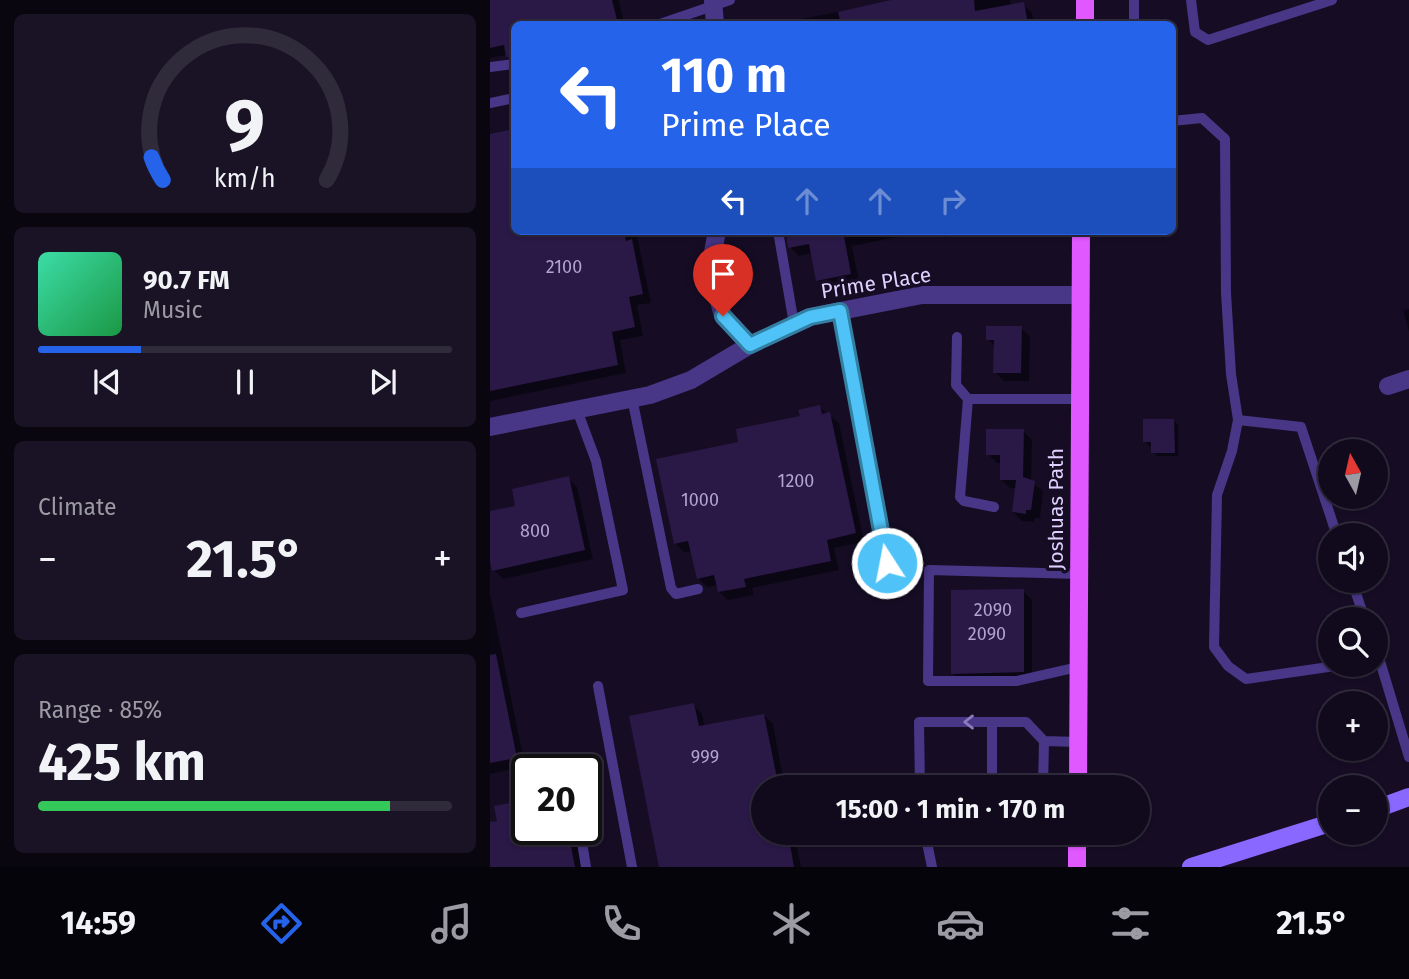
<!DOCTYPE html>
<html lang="en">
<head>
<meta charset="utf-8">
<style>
  body { margin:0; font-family:"Fira Sans",sans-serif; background:#191325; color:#f1f3f6; height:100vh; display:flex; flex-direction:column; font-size:26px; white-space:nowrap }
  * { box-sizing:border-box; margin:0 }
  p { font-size:23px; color:#9c9aa3 }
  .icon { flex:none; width:38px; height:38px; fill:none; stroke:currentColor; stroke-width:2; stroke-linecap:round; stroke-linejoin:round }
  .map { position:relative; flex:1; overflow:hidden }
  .side { display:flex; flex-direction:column; gap:14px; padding:14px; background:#09060f; width:490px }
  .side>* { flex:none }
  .banner { position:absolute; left:21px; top:21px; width:665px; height:214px; border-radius:10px; box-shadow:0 2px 5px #0004,0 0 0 2px #302b3b; background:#2563eb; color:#fff; overflow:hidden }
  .needle { width:46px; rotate:352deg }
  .fabs { position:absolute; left:828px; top:439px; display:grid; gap:14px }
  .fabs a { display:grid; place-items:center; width:70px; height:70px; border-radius:50%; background:#100a1c; box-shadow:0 2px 5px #0004,0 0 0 2px #302b3b; font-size:35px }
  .speed { position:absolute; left:21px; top:754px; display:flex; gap:14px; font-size:35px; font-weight:700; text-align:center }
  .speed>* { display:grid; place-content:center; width:91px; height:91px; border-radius:50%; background:#100a1c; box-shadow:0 2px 5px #0004,0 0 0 2px #302b3b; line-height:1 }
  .speed .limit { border:4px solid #111; border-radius:10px; background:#fff; color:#111 }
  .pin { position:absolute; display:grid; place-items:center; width:60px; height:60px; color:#fff; margin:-72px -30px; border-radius:50% 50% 50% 0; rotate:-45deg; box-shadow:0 0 7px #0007 }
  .pin .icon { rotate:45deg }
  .me { position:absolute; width:77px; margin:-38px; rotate:349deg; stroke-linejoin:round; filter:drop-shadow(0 0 5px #0008) }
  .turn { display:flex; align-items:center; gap:24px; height:147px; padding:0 35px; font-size:32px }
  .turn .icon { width:91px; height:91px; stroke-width:2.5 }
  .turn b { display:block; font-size:49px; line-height:60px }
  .lanes { display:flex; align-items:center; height:66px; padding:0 35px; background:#0003; justify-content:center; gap:35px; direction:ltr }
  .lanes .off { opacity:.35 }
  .big { font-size:52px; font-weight:700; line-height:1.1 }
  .side .widget { flex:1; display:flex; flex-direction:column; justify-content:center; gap:10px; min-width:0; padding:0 24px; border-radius:10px; background:#191325 }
  .side .dial { align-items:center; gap:0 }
  .dial svg { height:182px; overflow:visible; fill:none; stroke:#302b3b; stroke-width:7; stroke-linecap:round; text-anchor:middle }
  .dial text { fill:#f1f3f6; stroke:none }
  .song { display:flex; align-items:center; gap:21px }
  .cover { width:84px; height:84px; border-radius:10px; background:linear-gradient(135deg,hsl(160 70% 55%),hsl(140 70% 35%)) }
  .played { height:7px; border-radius:4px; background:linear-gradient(90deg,#2563eb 25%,#302b3b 25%) }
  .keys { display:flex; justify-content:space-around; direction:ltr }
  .heat { display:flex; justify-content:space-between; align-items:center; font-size:38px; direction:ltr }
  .charge { height:10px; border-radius:5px; background:linear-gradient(90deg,#34c759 85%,#302b3b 0) }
  .trip { position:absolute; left:261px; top:775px; width:399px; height:70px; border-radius:35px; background:#100a1c; box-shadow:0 2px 5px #0004,0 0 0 2px #302b3b; font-weight:700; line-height:70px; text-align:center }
  .dock { display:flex; height:112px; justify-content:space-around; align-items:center; background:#06040b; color:#9c9aa3 }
  .dock .icon { width:49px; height:49px }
  .dock .selected { color:#2563eb }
  .dock b { font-size:32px; color:#f1f3f6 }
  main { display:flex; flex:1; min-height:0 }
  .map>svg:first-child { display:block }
</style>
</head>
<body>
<main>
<section class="side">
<div class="widget dial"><svg viewBox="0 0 100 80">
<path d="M14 69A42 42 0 1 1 86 69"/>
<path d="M14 69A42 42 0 0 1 9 59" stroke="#2563eb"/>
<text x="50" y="56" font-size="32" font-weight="700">9</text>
<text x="50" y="72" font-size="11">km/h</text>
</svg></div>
<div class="widget">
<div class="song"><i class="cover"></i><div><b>90.7 FM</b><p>Music</p></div></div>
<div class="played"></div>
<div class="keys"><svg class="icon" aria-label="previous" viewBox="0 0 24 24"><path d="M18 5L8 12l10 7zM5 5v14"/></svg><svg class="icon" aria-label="pause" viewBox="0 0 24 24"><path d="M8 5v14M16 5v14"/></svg><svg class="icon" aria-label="next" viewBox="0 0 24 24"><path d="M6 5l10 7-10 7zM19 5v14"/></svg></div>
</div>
<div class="widget"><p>Climate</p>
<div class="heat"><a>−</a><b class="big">21.5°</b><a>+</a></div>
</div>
<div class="widget"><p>Range · 85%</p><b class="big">425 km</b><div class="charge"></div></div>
</section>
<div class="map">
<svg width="919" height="867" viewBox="0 0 919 867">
  <rect width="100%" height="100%" fill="#160d25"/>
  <g fill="#0007">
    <path d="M0 0H129L134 24H24V62L17 55 0 58Z"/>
    <path d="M409 0H520L521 6 533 4 542 13 544 24H285Z"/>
    <path d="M24 130V231H146L161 303 147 305 153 336 130 340 136 373 0 401V135Z"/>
    <path d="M297 231H440L362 246 369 282 336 289 327 280 322 253 309 256 300 247Z"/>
    <path d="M447 231H492L454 238Z"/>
    <path d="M919 309V332L913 310Z"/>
    <path d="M531 328 540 337 539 381H514L505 372V347L498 339Z"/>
    <path d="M329 407 349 423 374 542 344 548 349 570 262 588 264 595 238 600 229 592 228 585 217 587 208 578 202 551 194 552 185 543 250 443 312 417Z"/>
    <path d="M684 421 688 425V456H667L663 452V446H659L655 442Z"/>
    <path d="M533 431 542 440 541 482 553 491 550 518H545L544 522 532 521 523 512 526 488H520L511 479V463H507L498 454Z"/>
    <path d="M78 478 87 487 103 559 13 579 4 570 0 553V513L28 507Z"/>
    <path d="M533 591 542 600V680L471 682 463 673Z"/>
    <path d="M0 594 35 766 0 774Z"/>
    <path d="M204 705 212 714 215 727 274 715 283 724 295 788H273V833H304L311 867H171Z"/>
    <path d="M0 824 37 830H85L91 867H0Z"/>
  </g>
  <g fill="#2a1847">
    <path d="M0 0H122L128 24H24V57H16L14 45 0 48Z"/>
    <path d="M401 0H484L485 11 534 2 538 24H367V21L351 24 348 12Z"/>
    <path d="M24 129V231H134L136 241 142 239 153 294 139 297 145 327 122 332 128 365 0 391V134Z"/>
    <path d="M296 231H353L361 274 326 281 319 244 298 248Z"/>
    <path d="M496 326H532L531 373H503L504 340H496Z"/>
    <path d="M330 405 332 414 340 412 366 533 337 540 341 561 254 579 256 587 228 592 224 575 207 579 198 541 184 544 166 459 248 442 246 429 310 416 308 410Z"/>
    <path d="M653 419H684L685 453H661V442H653Z"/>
    <path d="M496 429H534L533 477 545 481 541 510H536V514L522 512 526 480H510V455H496Z"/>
    <path d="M79 476 95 550 2 571 0 561V511L25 506 22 489Z"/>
    <path d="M534 589V672L461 674V590Z"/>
    <path d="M6 654 27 758 0 763V655Z"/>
    <path d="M204 703 209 726 274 714 289 788H273V833H298L304 867H169L139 716Z"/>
    <path d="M37 800V830H78L85 867H0V822L7 821 4 806Z"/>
  </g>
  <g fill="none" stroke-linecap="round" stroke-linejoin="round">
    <g stroke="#483687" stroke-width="10">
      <path d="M701 0 705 32 718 40 842 0"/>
      <path d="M170 24 240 0"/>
      <path d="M644 24V0"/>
      <path d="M0 67 24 64"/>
      <path d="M0 103 24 98"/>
      <path d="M682 121 712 118 735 139 736 293 741 374 748 420 742 451 727 495 724 647 738 666 756 679 852 665"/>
      <path d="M288 231 304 324"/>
      <path d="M350 311 402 589"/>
      <path d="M467 337 466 385 478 399H589"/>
      <path d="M142 398 181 588 186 594 208 589"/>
      <path d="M478 399 470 497 474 501 504 507"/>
      <path d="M748 420 811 427 847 536"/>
      <path d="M862 581 875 620"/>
      <path d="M31 613 133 590 106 461 87 410"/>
      <path d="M886 648 919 757"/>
      <path d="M588 667 527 681H438L439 570 589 574"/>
      <path d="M108 686 142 867"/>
      <path d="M430 788 429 722H536L554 741 588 742"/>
      <path d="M502 788V722"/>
      <path d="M553 788 554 741"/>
      <path d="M90 830 96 867"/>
      <path d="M435 833 442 867"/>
      <path d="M436 835 455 833"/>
    </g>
    <g stroke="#483687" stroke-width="18">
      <path d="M223 0 225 24"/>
      <path d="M227 231 220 268 233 316 260 345"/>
      <path d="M898 386 919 379"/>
      <path d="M0 427 160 395 201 380 260 345 320 317 432 295H590"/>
    </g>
    <g stroke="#8868ff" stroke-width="18">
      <path d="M886 809 919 797"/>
      <path d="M701 867 840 823"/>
    </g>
    <g stroke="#e058ff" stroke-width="18">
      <path d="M595 24V0"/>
      <path d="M588 788 591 231"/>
      <path d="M587 867V833"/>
    </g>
  </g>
  <defs><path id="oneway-chevron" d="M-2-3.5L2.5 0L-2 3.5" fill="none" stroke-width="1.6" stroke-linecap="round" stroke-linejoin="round" transform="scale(1.75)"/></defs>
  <use stroke="#8c7cbd" href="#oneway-chevron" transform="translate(479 722) rotate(180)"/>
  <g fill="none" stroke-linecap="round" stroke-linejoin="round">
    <g stroke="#337fa1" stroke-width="18">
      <path id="route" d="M233 316 260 345 320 317 350 311 397 563"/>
    </g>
    <use href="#route" stroke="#4fc3f7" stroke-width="12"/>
  </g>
  <g text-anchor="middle" stroke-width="7" stroke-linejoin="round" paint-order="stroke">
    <g font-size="18" fill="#b2a3d1">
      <text x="74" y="273">2100</text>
      <text x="306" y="487">1200</text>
      <text x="210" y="506">1000</text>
      <text x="45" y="537">800</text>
      <text x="503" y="616">2090</text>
      <text x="497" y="640">2090</text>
      <text x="215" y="763">999</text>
    </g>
    <g font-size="21" fill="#dfd1ff" stroke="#160d25">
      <text transform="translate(386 283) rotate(-9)" y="7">Prime Place</text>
      <text transform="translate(566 509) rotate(-90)" y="7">Joshuas Path</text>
    </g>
  </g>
</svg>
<div class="fabs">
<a><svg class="needle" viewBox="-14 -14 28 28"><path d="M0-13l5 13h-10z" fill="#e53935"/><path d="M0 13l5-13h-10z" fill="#9c9aa3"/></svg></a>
<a><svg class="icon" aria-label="sound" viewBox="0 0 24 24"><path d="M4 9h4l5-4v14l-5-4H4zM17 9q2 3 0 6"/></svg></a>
<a><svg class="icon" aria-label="search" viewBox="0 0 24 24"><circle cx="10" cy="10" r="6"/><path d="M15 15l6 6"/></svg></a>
<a>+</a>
<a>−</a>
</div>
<div class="speed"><div class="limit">20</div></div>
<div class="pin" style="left:233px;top:316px;background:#d93025"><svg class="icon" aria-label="arrive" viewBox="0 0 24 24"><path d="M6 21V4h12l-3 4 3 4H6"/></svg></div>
<svg class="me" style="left:397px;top:563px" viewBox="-20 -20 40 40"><circle r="17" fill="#4fc3f7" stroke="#fff" stroke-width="3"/><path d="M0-11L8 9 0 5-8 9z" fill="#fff"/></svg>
<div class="trip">15:00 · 1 min · 170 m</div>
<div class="banner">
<div class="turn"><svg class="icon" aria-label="left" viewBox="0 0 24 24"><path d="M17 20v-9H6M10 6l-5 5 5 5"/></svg><div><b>110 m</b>Prime Place</div></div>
<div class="lanes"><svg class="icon" aria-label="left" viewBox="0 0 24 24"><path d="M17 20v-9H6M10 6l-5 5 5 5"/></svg><svg class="icon off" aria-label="ahead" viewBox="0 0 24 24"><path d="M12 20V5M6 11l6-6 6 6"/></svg><svg class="icon off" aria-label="ahead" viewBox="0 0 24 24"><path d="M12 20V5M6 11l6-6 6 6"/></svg><svg class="icon off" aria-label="right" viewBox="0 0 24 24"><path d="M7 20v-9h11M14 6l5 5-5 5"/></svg></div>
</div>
</div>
</main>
<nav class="dock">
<b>14:59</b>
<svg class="icon selected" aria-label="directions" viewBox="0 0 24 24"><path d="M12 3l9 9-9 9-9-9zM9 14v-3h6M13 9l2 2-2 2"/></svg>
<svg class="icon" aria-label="music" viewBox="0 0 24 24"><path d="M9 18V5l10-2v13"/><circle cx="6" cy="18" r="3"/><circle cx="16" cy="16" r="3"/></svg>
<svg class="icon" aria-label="phone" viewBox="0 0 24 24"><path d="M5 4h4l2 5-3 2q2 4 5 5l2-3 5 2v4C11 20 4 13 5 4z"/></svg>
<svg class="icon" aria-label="climate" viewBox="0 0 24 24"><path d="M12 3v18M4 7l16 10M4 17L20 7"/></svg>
<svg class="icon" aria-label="car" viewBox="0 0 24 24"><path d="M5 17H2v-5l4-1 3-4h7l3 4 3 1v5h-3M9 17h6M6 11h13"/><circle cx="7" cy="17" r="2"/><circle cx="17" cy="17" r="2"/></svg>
<svg class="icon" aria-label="filters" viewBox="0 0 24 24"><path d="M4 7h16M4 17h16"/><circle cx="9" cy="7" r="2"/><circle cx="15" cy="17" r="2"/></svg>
<b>21.5°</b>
</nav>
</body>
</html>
